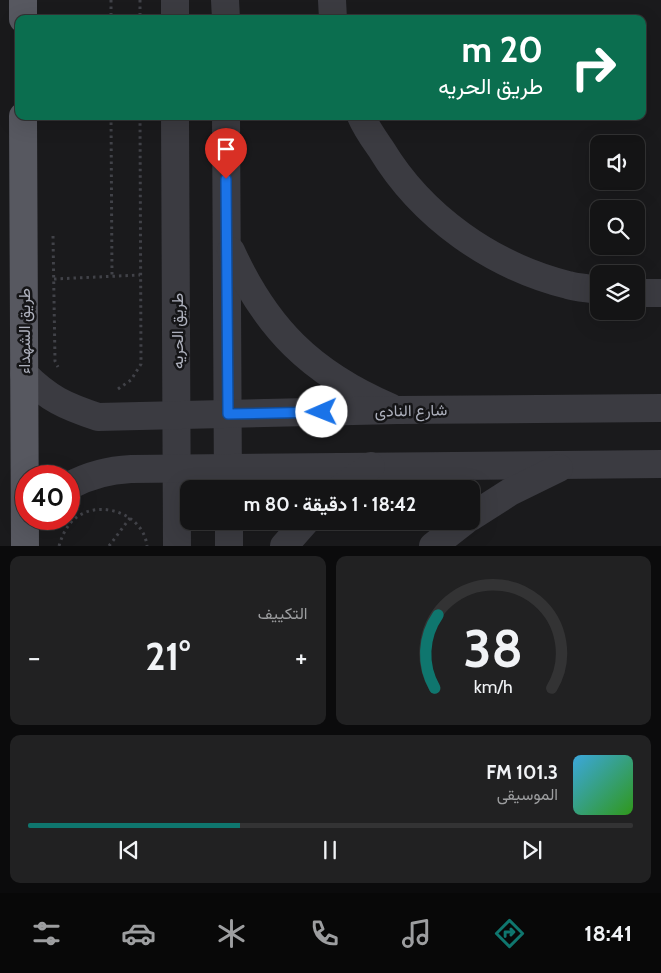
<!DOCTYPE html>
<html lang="ar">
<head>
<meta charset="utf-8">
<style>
  body { margin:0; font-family:Cabin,Vazirmatn,sans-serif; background:#212122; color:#f1f3f6; direction:rtl; height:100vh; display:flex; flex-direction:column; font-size:19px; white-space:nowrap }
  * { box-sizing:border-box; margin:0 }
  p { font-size:16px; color:#9d9ea0 }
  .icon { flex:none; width:28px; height:28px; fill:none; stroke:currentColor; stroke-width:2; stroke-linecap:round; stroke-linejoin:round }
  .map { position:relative; height:546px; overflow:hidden; direction:ltr }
  .sheet { display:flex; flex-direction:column; gap:10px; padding:10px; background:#0b0b0c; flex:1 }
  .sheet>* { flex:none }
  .guide { position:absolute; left:15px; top:15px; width:631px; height:105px; border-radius:10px; box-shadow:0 5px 20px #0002,0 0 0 1px #333334; direction:rtl; background:#0b6e4f; color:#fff; overflow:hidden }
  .fabs { position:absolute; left:590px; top:135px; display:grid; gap:10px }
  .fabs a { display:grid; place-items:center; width:55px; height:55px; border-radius:10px; background:#141415; box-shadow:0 5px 20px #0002,0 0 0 1px #333334; font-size:25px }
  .speed { position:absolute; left:15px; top:465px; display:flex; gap:10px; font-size:25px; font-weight:700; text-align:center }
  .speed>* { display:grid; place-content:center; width:65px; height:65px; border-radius:50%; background:#141415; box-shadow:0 5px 20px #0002,0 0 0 1px #333334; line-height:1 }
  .speed .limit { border:8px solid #d22; background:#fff; color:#111 }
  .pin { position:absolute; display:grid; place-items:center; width:42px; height:42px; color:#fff; margin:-51px -21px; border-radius:50% 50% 50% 0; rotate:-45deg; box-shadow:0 0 5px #0007 }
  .pin .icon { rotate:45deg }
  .me { position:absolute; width:55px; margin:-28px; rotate:269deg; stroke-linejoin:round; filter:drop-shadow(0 0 4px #0008) }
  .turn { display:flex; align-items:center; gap:18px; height:105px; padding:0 20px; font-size:22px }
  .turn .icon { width:65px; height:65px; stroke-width:2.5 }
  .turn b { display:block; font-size:35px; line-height:42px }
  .big { font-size:38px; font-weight:700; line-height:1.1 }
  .sheet .widget { flex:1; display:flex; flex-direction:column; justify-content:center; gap:8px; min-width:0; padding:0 18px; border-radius:10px; background:#212122 }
  .sheet .dial { align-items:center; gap:0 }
  .dial svg { height:130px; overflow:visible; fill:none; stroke:#333334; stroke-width:7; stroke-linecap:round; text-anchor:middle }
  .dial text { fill:#f1f3f6; stroke:none }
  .song { display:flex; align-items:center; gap:15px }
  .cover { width:60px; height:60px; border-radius:8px; background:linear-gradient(135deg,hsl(200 70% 55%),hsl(110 70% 35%)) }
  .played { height:5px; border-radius:2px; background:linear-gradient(90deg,#0f766e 35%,#333334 35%) }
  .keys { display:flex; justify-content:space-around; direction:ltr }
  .heat { display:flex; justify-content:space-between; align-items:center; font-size:28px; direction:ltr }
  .sheet .tiles { flex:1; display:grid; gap:10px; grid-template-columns:1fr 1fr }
  .widget:last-child { grid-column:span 2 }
  .trip { position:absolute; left:180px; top:480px; width:300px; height:50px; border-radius:10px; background:#141415; box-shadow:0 5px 20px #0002,0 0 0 1px #333334; font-weight:700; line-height:50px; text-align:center; direction:rtl }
  .dock { display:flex; height:80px; justify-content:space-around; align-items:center; background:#080808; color:#9d9ea0 }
  .dock .icon { width:35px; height:35px }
  .dock .active { color:#0f766e }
  .dock b { font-size:22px; color:#f1f3f6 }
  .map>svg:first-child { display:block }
</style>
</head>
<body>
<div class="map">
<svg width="661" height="546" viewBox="0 0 661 546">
  <rect width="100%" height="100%" fill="#1a1a1c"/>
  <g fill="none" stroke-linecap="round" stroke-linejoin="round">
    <g stroke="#414248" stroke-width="3" stroke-dasharray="2.5 4" stroke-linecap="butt">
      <path d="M111 0V19"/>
      <path d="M140 0V19"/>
      <path d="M111 116 112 276"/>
      <path d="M128 116 140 117"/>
      <path d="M53 236 55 361 58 367"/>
      <path d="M54 279 140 275"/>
      <path d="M118 389 131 380 141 364 140 116"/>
      <path d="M59 546C63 532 70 519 84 513 108 502 144 517 147 546"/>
      <path d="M109 546 130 518"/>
    </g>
    <g stroke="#3b3b41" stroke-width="28">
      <path d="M175 0V19"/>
      <path d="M225 0 226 19"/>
      <path d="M332 0 333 19"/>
      <path d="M175 116 177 546"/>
      <path d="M226 116 228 489"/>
      <path d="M361 116C366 128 374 139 381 149 422 217 492 266 568 285 578 288 589 288 599 290"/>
      <path d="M231 251C266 328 311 373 390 407"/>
      <path d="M636 293H661"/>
      <path d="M24 374C49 399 65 406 98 417L398 410 661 408"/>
      <path d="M69 486C89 475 108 470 131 469L661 464"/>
      <path d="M340 489 371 466"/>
      <path d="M471 517 510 492 559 468"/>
      <path d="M229 521V546"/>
      <path d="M284 546 306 521"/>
      <path d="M433 546 465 521"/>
    </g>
    <g stroke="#575860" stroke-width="28">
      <path d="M23 0V19"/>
      <path d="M23 116 25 546"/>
    </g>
  </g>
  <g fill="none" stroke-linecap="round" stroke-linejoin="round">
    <g stroke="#114b97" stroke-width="12">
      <path id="route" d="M226 179 228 414 322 412"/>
    </g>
    <use href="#route" stroke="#1a73e8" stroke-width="9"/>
  </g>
  <g text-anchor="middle" stroke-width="5" stroke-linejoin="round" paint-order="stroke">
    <g font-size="16" fill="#adb0bc" stroke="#151517">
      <text transform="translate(24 331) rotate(-90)" y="6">طريق الشهداء</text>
      <text transform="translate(177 331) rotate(-90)" y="6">طريق الحريه</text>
      <text transform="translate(411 410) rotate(-1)" y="6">شارع النادى</text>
    </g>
  </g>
</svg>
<div class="fabs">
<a><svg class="icon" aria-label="sound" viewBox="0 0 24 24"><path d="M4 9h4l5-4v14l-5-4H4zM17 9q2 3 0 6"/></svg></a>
<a><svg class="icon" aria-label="search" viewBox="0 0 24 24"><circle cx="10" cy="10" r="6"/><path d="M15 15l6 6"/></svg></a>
<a><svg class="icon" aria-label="layers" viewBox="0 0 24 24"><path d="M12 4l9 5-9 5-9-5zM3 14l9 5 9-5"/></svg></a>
</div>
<div class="speed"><div class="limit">40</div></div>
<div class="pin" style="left:226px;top:179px;background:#d93025"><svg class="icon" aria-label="arrive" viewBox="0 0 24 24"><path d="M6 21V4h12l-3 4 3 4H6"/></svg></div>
<svg class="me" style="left:322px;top:412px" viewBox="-20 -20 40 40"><circle r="19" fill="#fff"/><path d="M0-13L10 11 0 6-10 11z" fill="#1a73e8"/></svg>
<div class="trip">18:42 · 1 دقيقة · 80 m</div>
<div class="guide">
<div class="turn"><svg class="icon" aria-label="right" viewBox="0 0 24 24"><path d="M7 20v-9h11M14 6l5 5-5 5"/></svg><div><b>20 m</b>طريق الحريه</div></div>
</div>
</div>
<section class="sheet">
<div class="tiles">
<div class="widget dial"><svg viewBox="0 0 100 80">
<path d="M14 69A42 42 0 1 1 86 69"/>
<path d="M14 69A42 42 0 0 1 16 24" stroke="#0f766e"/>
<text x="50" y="56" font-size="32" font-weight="700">38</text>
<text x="50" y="72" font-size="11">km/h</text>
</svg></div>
<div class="widget"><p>التكييف</p>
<div class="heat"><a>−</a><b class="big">21°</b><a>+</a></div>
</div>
<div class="widget">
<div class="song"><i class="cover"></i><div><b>101.3 FM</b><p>الموسيقى</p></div></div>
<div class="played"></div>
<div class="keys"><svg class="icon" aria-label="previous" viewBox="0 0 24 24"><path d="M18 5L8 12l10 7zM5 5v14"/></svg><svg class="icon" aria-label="pause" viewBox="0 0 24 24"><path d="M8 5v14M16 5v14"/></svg><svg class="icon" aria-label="next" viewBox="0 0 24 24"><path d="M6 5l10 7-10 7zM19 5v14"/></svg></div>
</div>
</div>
</section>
<nav class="dock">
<b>18:41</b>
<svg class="icon active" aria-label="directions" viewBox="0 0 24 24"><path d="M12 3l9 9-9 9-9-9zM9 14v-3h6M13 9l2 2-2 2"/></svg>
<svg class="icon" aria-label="music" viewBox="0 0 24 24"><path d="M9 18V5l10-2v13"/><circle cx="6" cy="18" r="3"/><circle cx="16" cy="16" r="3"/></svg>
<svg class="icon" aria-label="phone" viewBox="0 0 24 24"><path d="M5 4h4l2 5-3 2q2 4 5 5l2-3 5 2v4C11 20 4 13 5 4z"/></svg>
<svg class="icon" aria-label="climate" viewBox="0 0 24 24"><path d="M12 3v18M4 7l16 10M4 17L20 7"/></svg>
<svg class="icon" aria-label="car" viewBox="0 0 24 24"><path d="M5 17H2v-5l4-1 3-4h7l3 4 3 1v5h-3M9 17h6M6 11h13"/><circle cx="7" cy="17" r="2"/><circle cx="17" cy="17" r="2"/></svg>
<svg class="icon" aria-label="filters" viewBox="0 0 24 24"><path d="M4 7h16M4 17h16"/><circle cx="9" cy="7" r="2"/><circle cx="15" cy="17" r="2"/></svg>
</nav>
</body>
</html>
